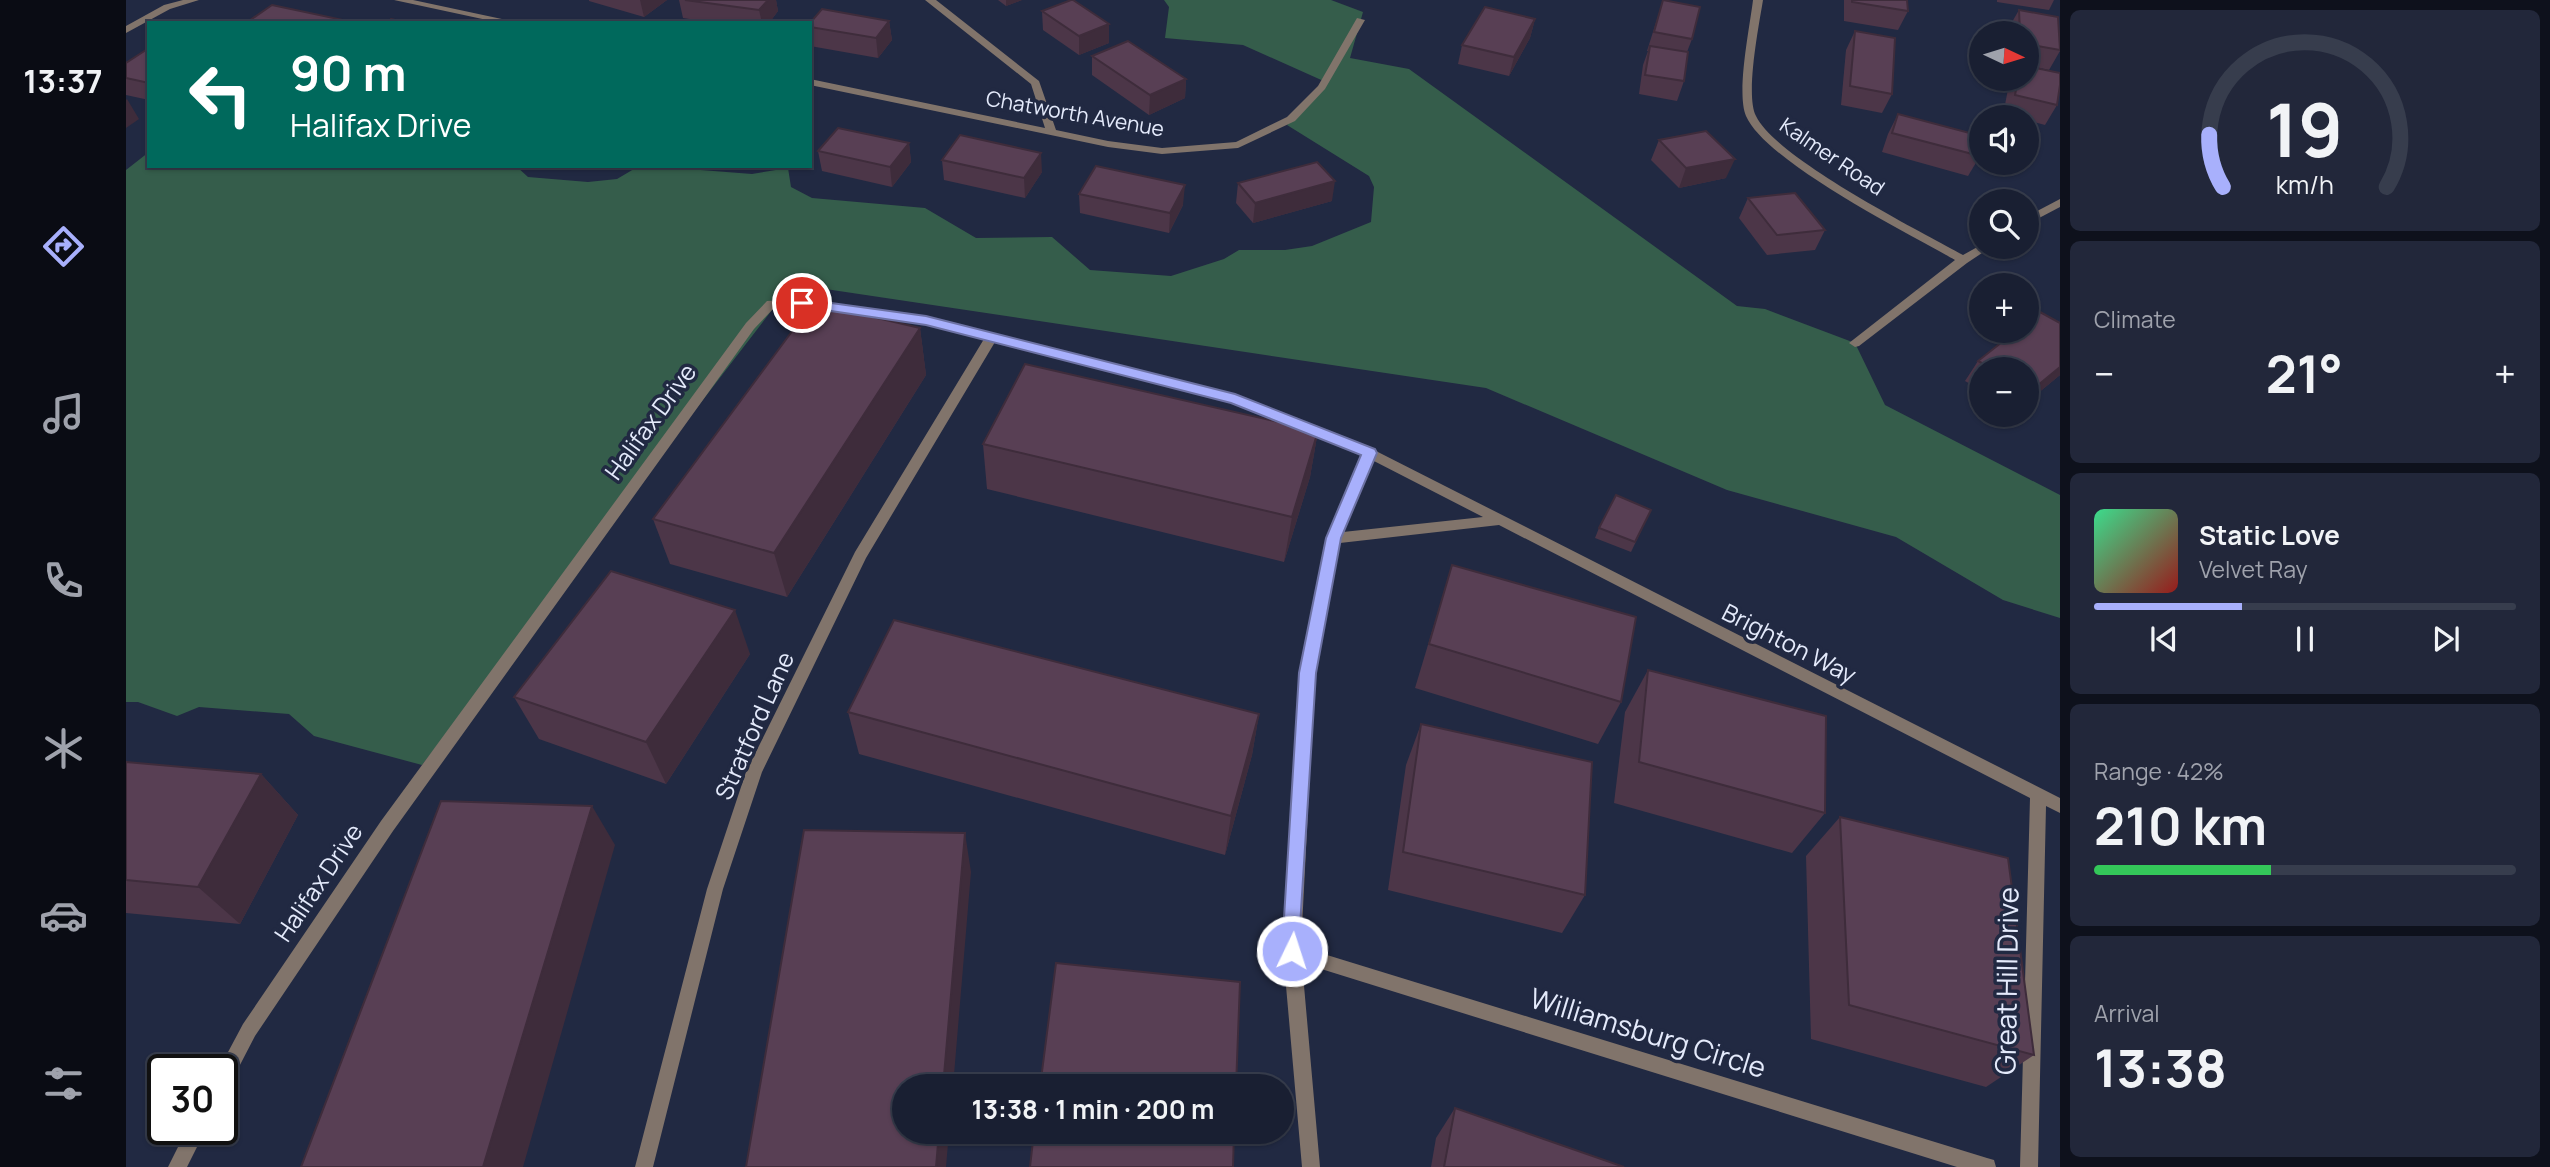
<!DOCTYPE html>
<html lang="en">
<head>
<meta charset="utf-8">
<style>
  body { margin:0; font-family:Manrope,sans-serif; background:#22273a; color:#f1f3f6; height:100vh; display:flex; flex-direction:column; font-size:26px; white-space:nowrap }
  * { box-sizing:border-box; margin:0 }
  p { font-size:23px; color:#9fa2ac }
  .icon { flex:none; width:38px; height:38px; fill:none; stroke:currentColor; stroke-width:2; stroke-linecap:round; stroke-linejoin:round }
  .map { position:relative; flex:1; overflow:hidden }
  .drawer { display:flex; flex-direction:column; gap:10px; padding:10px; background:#0e111c; width:490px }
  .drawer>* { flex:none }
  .hud { position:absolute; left:21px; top:21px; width:665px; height:147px; border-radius:0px; box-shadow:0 2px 5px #0004,0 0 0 2px #373d4d; background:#00695c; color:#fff; overflow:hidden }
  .needle { width:46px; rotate:94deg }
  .fabs { position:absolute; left:1843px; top:21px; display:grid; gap:14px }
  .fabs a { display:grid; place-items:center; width:70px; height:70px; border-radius:50%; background:#191f32; box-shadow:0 2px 5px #0004,0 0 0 2px #373d4d; font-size:35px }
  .speed { position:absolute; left:21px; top:1054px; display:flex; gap:14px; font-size:35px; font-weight:700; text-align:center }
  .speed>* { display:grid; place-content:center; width:91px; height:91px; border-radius:50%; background:#191f32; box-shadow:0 2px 5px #0004,0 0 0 2px #373d4d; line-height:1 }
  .speed .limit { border:4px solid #111; border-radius:10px; background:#fff; color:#111 }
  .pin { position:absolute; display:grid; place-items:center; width:60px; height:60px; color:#fff; margin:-30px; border:4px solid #fff; border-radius:50%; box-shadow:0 2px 7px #0007 }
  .me { position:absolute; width:77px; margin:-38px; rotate:4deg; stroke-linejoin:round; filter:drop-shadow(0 0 5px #0008) }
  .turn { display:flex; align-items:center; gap:24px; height:147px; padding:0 28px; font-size:32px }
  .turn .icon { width:91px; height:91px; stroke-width:2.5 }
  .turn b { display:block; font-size:49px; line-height:60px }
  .big { font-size:52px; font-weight:700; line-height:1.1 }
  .drawer .card { flex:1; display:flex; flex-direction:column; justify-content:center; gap:10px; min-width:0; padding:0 24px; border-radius:10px; background:#22273a }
  .drawer .dial { align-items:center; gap:0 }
  .dial svg { height:182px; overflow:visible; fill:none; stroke:#373d4d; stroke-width:7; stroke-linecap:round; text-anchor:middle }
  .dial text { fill:#f1f3f6; stroke:none }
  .song { display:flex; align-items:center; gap:21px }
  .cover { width:84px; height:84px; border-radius:10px; background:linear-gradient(135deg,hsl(150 70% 55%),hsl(0 70% 35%)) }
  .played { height:7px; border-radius:4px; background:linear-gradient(90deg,#a8b0fc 35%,#373d4d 35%) }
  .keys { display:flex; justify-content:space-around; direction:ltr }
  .heat { display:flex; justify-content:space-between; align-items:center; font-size:38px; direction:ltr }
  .charge { height:10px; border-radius:5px; background:linear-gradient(90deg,#34c759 42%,#373d4d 0) }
  .trip { position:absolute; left:766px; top:1074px; width:402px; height:70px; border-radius:35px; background:#191f32; box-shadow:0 2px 5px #0004,0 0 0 2px #373d4d; font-weight:700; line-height:70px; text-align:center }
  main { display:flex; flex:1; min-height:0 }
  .menu { display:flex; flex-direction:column; width:126px; justify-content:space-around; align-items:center; background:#0a0c14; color:#9fa2ac }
  .menu .icon { width:49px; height:49px }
  .menu .current { color:#a8b0fc }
  .menu b { font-size:32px; color:#f1f3f6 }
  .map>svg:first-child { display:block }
</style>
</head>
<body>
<main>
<nav class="menu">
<b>13:37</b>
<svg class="icon current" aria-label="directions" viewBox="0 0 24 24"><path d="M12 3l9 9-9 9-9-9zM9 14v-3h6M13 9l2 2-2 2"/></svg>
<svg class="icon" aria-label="music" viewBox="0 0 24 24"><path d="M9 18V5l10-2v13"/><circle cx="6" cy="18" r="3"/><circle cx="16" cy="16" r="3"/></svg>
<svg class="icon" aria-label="phone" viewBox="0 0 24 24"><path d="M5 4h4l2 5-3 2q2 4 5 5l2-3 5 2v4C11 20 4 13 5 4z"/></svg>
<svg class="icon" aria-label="climate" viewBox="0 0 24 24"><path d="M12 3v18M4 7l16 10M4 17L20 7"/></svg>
<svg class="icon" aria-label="car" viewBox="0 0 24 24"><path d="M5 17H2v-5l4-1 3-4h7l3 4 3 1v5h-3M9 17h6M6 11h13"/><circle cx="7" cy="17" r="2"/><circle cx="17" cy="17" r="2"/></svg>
<svg class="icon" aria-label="filters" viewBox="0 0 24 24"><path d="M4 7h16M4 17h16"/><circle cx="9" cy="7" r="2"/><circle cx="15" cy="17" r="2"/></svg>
</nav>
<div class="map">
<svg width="1934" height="1167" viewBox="0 0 1934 1167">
  <rect width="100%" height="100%" fill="#212942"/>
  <path fill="#355d4b" d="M1038 0H1205L1237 12 1224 58 1283 69 1611 306 1639 309 1729 343 1759 405 1934 495V618L1877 600 1770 537 1601 490 1360 388 666 284 296 765 188 736 163 714 73 707 51 716 12 702H0V170L23 152V166H390L402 177 462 182 491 179 513 166H558L562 169 626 174 662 168 665 187 686 198 799 208 850 238 926 237 964 270 1045 276 1098 259 1113 250H1159L1186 246 1245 222 1248 187 1243 176 1161 125 1202 83 1117 45 1039 38 1043 7Z"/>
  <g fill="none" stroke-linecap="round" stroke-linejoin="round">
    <g fill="#81746b" fill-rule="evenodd">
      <path d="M57 0H73L44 9 0 33V26L38 5Z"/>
      <path d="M268 0H287L394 23H375Z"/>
      <path d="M799 0H810L913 81 930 130 982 141 1036 148 1110 142 1161 117 1192 86 1231 18 1239 20 1199 89 1169 121 1112 148 1036 154 982 147 684 85V79L919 128 905 84Z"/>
      <path d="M1627 0H1637C1633 25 1619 95 1630 116 1651 159 1792 230 1837 255L1855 245V247H1865L1841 263 1733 346 1729 347 1723 343 1829 260C1783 234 1640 162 1620 116 1610 93 1624 26 1627 0Z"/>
      <path d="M1934 199V207L1900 225V217Z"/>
      <path d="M676 299 800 316 1113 396 1248 450 1934 798V813L1920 806 1912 1167H1894L1904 798 1373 525 1214 543 1189 673 1175 947 1861 1158 1868 1160 1870 1167H1831L1176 963 1194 1167H1176L1157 952 1175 673 1201 538 1236 455 1105 402 869 342 740 558 636 772 597 889 527 1167H509L581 889 620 772 729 552 858 339C793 322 716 305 648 308L628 329 267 831 129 1036 102 1088 96 1091V1069H93L117 1024 255 821 620 323 641 301ZM1246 460 1357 517 1217 532Z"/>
      <path d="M61 1129H80L61 1167H42Z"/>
    </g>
  </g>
  <g fill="#4c3648">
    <path d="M463 0H541L518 17 463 1Z"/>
    <path d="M553 0H650L652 11 643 23H589L557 18Z"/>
    <path d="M872 0H896L880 6Z"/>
    <path d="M1537 0 1566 39 1561 52 1558 81 1551 101 1513 94 1517 65 1522 51H1521Z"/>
    <path d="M1718 0H1781L1782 11 1772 30 1718 21Z"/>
    <path d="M1871 0H1928L1923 10 1871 2Z"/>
    <path d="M1893 10 1934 45V51L1923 70 1900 65V33H1882V29Z"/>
    <path d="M916 11 983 43 953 55 917 30Z"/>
    <path d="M1409 19 1404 38 1383 76 1332 64 1336 45Z"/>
    <path d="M763 21 766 40 752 58 684 46V23Z"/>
    <path d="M1729 31 1766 94 1756 113 1715 105 1720 50Z"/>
    <path d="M23 48V100L0 95V63Z"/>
    <path d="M966 56 1060 79 1059 98 1023 115 966 75Z"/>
    <path d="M1886 79H1900L1931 105 1919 125 1900 120V117H1888L1877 115 1883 84Z"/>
    <path d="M1772 114 1854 156 1842 176 1756 152 1762 134Z"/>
    <path d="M1533 140 1600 178 1553 188 1525 160Z"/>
    <path d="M783 143 785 162 766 187 696 171 692 151Z"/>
    <path d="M816 160 916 172 899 198 818 180Z"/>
    <path d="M1112 183 1206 201 1127 223 1110 203Z"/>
    <path d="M953 194 1057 205 1043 233 954 213Z"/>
    <path d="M1622 198 1699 230 1689 250 1641 255 1613 218Z"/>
    <path d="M1934 323V375L1900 403V369H1855V390L1839 381 1852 361Z"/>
    <path d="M794 328 800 375 661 597 544 564 527 519Z"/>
    <path d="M1192 431 1184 477 1158 562 861 489 857 444Z"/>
    <path d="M1525 510 1505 552 1469 538 1473 528Z"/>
    <path d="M1326 565 1495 702 1472 744 1289 688Z"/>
    <path d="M624 654 540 784 413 739 388 697Z"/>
    <path d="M1522 670 1699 813 1666 853 1488 803 1499 712Z"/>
    <path d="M722 712 1133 714 1126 755 1099 855 733 754Z"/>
    <path d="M1295 724 1459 895 1436 933 1262 890 1280 765Z"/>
    <path d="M0 762 135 774 172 815 114 924 0 913Z"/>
    <path d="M1714 817 1908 1055 1860 1087 1685 1039 1680 856Z"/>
    <path d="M1329 1108 1498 1167H1305L1310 1138Z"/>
  </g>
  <g fill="#3e2c3b">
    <path d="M514 0H541L518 17Z"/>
    <path d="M642 0H650L652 11 643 23H636L633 10Z"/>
    <path d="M880 0H896L880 6Z"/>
    <path d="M1409 19 1404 38 1383 76 1388 57Z"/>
    <path d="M763 21 766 40 752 58 750 38Z"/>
    <path d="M983 24V43L953 55V36Z"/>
    <path d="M1060 79 1059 98 1023 115 1024 95Z"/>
    <path d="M1 99 13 119 0 128V100Z"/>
    <path d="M783 143 785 162 766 187 764 167Z"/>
    <path d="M915 153 916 172 899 198 898 178Z"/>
    <path d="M1609 159 1600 178 1553 188 1560 168Z"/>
    <path d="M1209 181 1206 201 1127 223 1129 203Z"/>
    <path d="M1059 185 1057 205 1043 233 1044 213Z"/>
    <path d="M794 328 800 375 661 597 648 553Z"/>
    <path d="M1934 367V375L1900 403V397L1905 391Z"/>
    <path d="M1192 431 1184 477 1158 562 1166 517Z"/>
    <path d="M609 610 624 654 540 784 520 742Z"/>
    <path d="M1133 714 1126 755 1099 855 1105 816Z"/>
    <path d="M135 774 172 815 114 924 72 887Z"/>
    <path d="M466 806 489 845 397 1167H357Z"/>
    <path d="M839 833 845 872 827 1087H817Z"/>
    <path d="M813 1132H823L820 1167H810Z"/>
  </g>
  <g fill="#583f54" stroke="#3e2c3b" stroke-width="2">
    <path d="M559 0H642L633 10Z"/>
    <path d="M945 0H947L983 24 953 36 916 11Z"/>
    <path d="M1537 0 1574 7 1566 39 1528 32Z"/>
    <path d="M1726 0H1781L1782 11 1726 2Z"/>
    <path d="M146 5 217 20 214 23H120Z"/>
    <path d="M1359 7 1409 19 1388 57 1336 45Z"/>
    <path d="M696 9 763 21 750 38 684 27V23Z"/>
    <path d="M1893 10 1932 17 1934 50 1900 44V33H1894Z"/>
    <path d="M265 19 281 23H260Z"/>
    <path d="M1729 31 1769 38 1766 94 1724 86Z"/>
    <path d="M1002 41 1060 79 1024 95 966 56Z"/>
    <path d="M1524 46 1562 52 1558 81 1519 75Z"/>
    <path d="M23 48V83L0 78V63Z"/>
    <path d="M1900 66 1934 73V85L1931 105 1889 95 1892 79H1900Z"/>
    <path d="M1772 114 1855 136V152L1854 156 1766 133Z"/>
    <path d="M712 128 783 143 764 167 692 151Z"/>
    <path d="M1580 131 1609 159 1560 168 1533 140Z"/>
    <path d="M834 135 915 153 898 178 816 160Z"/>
    <path d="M1191 162 1209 181 1129 203 1112 183Z"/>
    <path d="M970 166 1059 185 1044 213 953 194Z"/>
    <path d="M1669 193 1699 230 1651 235 1622 198Z"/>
    <path d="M687 303 794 328 648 553 527 519Z"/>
    <path d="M1914 312 1934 323V367L1905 391 1900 388V369H1867L1852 361 1890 331H1900V323Z"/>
    <path d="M899 364 1192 431 1166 517 857 444Z"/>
    <path d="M1490 495 1525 510 1509 542 1473 528Z"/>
    <path d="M1326 565 1510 617 1495 702 1303 644Z"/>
    <path d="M485 571 609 610 520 742 388 697Z"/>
    <path d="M768 620 1133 714 1105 816 722 712Z"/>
    <path d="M1522 670 1700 716 1699 813 1513 762Z"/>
    <path d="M1295 724 1466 762 1459 895 1277 852Z"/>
    <path d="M0 762 135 774 72 887 0 880Z"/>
    <path d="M315 801 466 806 357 1167H175Z"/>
    <path d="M1714 817 1882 858 1908 1055 1723 1005Z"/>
    <path d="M678 830 839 833 817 1087H779V1132H813L810 1167H620Z"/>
    <path d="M930 963 1114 982 1110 1087H914Z"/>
    <path d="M1329 1108 1498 1167H1318Z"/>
    <path d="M908 1132H1108L1107 1167H904Z"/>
  </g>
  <path fill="#a8b0fc" stroke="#6d72a4" stroke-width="2" d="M676 299 800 316 1109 394 1249 449 1251 453 1215 538 1190 673 1172 958 1166 961 1159 958 1156 951 1173 673 1200 538 1235 455 1105 403 800 325 671 306 669 303Z"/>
  <g text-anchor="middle" stroke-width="7" stroke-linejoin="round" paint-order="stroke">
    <g font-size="21" fill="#e4eafb" stroke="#212942">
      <text transform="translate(949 114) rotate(10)" y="7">Chatworth Avenue</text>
      <text transform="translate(1706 157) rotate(34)" y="7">Kalmer Road</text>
    </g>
    <g font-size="24" fill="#e4eafb" stroke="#212942">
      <text transform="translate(525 422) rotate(-54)" y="8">Halifax Drive</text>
      <text transform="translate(1663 644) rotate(27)" y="8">Brighton Way</text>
      <text transform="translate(629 726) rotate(-66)" y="8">Stratford Lane</text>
      <text transform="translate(193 883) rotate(-56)" y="8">Halifax Drive</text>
    </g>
    <g font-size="28" fill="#e4eafb" stroke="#212942">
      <text transform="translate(1881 981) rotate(-89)" y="10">Great Hill Drive</text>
      <text transform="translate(1522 1033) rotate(17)" y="10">Williamsburg Circle</text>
    </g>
  </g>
</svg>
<div class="fabs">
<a><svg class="needle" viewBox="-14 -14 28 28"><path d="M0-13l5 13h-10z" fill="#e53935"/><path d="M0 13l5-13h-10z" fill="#9fa2ac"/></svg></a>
<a><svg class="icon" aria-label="sound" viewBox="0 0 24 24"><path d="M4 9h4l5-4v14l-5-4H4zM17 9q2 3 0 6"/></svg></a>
<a><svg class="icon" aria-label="search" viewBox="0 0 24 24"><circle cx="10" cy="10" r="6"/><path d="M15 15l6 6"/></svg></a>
<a>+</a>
<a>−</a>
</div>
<div class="speed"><div class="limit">30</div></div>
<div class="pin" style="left:676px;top:303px;background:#d93025"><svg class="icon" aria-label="arrive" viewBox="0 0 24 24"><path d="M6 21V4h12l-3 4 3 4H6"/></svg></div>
<svg class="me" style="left:1166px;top:951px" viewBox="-20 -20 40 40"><circle r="17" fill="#a8b0fc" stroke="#fff" stroke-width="3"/><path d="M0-11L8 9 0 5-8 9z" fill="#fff"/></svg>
<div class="trip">13:38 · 1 min · 200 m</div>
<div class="hud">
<div class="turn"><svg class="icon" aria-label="left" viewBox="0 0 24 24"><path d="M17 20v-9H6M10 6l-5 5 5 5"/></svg><div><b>90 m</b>Halifax Drive</div></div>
</div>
</div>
<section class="drawer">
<div class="card dial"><svg viewBox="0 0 100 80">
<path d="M14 69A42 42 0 1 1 86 69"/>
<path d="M14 69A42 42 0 0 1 8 46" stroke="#a8b0fc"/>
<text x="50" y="56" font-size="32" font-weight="700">19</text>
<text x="50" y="72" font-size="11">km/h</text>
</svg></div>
<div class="card"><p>Climate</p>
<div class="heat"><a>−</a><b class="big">21°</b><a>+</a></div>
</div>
<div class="card">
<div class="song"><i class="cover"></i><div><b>Static Love</b><p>Velvet Ray</p></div></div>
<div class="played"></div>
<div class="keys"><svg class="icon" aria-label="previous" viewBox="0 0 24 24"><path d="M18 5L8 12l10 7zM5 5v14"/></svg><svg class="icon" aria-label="pause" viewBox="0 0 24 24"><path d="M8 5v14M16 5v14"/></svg><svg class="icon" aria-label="next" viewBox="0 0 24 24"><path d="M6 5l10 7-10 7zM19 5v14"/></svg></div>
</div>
<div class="card"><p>Range · 42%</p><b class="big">210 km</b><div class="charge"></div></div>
<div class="card"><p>Arrival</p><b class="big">13:38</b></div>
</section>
</main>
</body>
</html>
